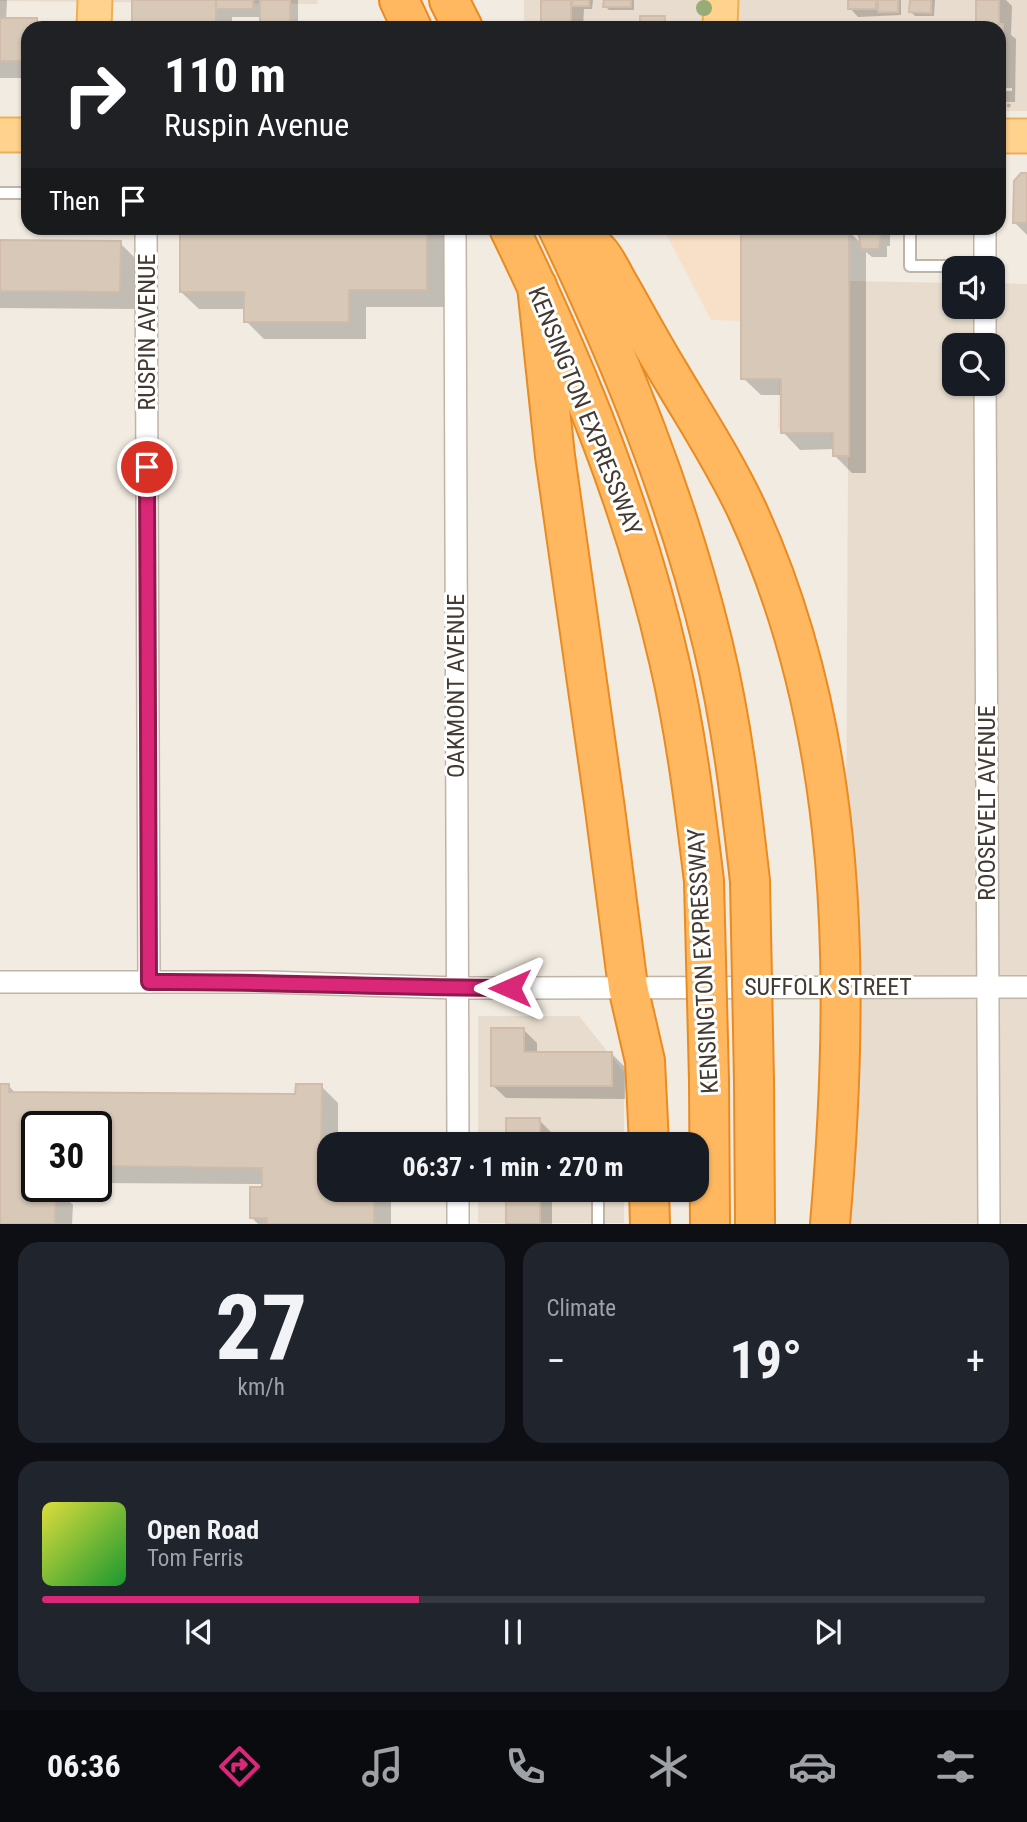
<!DOCTYPE html>
<html lang="en">
<head>
<meta charset="utf-8">
<style>
  body { margin:0; font-family:"Roboto Condensed",sans-serif; background:#20242c; color:#f1f3f6; height:100vh; display:flex; flex-direction:column; font-size:26px; white-space:nowrap }
  * { box-sizing:border-box; margin:0 }
  p { font-size:23px; color:#9ea1a6 }
  .icon { flex:none; width:38px; height:38px; fill:none; stroke:currentColor; stroke-width:2; stroke-linecap:round; stroke-linejoin:round }
  .map { position:relative; height:1224px; overflow:hidden }
  .drawer { display:flex; flex-direction:column; gap:18px; padding:18px; background:#0d0f14; flex:1 }
  .drawer>* { flex:none }
  .top-card { position:absolute; left:21px; top:21px; width:985px; height:214px; border-radius:21px; box-shadow:0 2px 5px #0004; background:#202124; color:#fff; overflow:hidden }
  .tools { position:absolute; left:942px; top:256px; display:grid; gap:14px }
  .tools a { display:grid; place-items:center; width:63px; height:63px; border-radius:14px; background:#171b24; box-shadow:0 2px 5px #0004; font-size:35px }
  .speed { position:absolute; left:21px; top:1111px; display:flex; gap:14px; font-size:35px; font-weight:700; text-align:center }
  .speed>* { display:grid; place-content:center; width:91px; height:91px; border-radius:50%; background:#171b24; box-shadow:0 2px 5px #0004; line-height:1 }
  .speed .limit { border:4px solid #111; border-radius:10px; background:#fff; color:#111 }
  .pin { position:absolute; display:grid; place-items:center; width:60px; height:60px; color:#fff; margin:-30px; border:4px solid #fff; border-radius:50%; box-shadow:0 2px 7px #0007 }
  .me { position:absolute; width:77px; margin:-38px; rotate:270deg; stroke-linejoin:round; filter:drop-shadow(0 0 5px #0008) }
  .turn { display:flex; align-items:center; gap:24px; height:147px; padding:0 28px; font-size:32px }
  .turn .icon { width:91px; height:91px; stroke-width:2.5 }
  .turn b { display:block; font-size:49px; line-height:60px }
  .then { display:flex; align-items:center; height:66px; padding:0 28px; background:#0003; gap:14px; font-size:26px }
  .big { font-size:52px; font-weight:700; line-height:1.1 }
  .drawer .tile { flex:1; display:flex; flex-direction:column; justify-content:center; gap:10px; min-width:0; padding:0 24px; border-radius:21px; background:#20242c }
  .drawer .dial { align-items:center; gap:0 }
  .dial b { font-size:91px; line-height:1 }
  .song { display:flex; align-items:center; gap:21px }
  .cover { width:84px; height:84px; border-radius:10px; background:linear-gradient(135deg,hsl(60 70% 55%),hsl(130 70% 35%)) }
  .played { height:7px; border-radius:4px; background:linear-gradient(90deg,#db2777 40%,#363941 40%) }
  .keys { display:flex; justify-content:space-around; direction:ltr }
  .heat { display:flex; justify-content:space-between; align-items:center; font-size:38px; direction:ltr }
  .drawer .tiles { flex:1; display:grid; gap:18px; grid-template-columns:1fr 1fr }
  .tile:last-child { grid-column:span 2 }
  .trip { position:absolute; left:317px; top:1132px; width:392px; height:70px; border-radius:21px; background:#171b24; box-shadow:0 2px 5px #0004; font-weight:700; line-height:70px; text-align:center }
  .tab-bar { display:flex; height:112px; justify-content:space-around; align-items:center; background:#090b0e; color:#9ea1a6 }
  .tab-bar .icon { width:49px; height:49px }
  .tab-bar .current { color:#db2777 }
  .tab-bar b { font-size:32px; color:#f1f3f6 }
  .map>svg:first-child { display:block }
</style>
</head>
<body>
<div class="map">
<svg width="1027" height="1224" viewBox="0 0 1027 1224">
  <rect width="100%" height="100%" fill="#f2ebe1"/>
  <g fill="#e7dcce" fill-rule="evenodd">
    <path d="M0 0H317L318 4 0 1Z"/>
    <path d="M524 0H1027V111H999V28H524Z"/>
    <path d="M849 281 954 283V306H992V283L1027 284V1223L844 1224ZM954 345H992V383H954Z"/>
    <path d="M478 1016H579L624 1072V1144H478Z"/>
    <rect x="478" y="1190" width="146" height="33"/>
  </g>
  <path fill="#f7dfc8" d="M663 228H848L849 454H833L831 432 778 429 779 377 740 376 742 321 711 320Z"/>
  <g fill="#0003">
    <path d="M0 0H7L6 20H37L45 28H28V78H0Z"/>
    <path d="M134 0H298V28H262V17H232V26L259 28H134Z"/>
    <path d="M543 0H593L592 9H584L583 28H543Z"/>
    <path d="M605 0H634V10H609L605 6Z"/>
    <path d="M850 0H901V15L858 17 850 8Z"/>
    <path d="M911 0H935L934 16H915L911 12Z"/>
    <path d="M978 0H1006L1012 6 1011 35 1016 39 1015 102H999V91H1012V88H999V28H972L977 26Z"/>
    <path d="M664 18 672 28H642Z"/>
    <path d="M1027 175V235L1015 223Z"/>
    <path d="M181 228H444V307H366V339H264L246 321V309H199L181 292Z"/>
    <path d="M860 228H890V246H887V257H872L866 252V473H852L835 456V449L800 450 783 432V395H761L743 378 848 231 860 242Z"/>
    <path d="M0 242 120 243 137 260V309L0 308Z"/>
    <path d="M524 1030 537 1043V1054H612L625 1067V1099L506 1098 492 1085Z"/>
    <path d="M0 1086H9L16 1094 297 1096 321 1086 338 1103V1144H329V1190H391V1224H258L251 1217 264 1184 96 1183V1127H37V1186H60V1192L73 1205 72 1224H0Z"/>
    <path d="M507 1120H539L552 1133V1144H507Z"/>
    <rect x="508" y="1190" width="44" height="34"/>
  </g>
  <g fill="#d8c8b8" stroke="#d0bca8" stroke-width="2">
    <rect x="132" y="0" width="84" height="28"/>
    <rect x="216" y="0" width="37" height="9"/>
    <rect x="260" y="0" width="30" height="28"/>
    <rect x="541" y="0" width="30" height="28"/>
    <rect x="572" y="0" width="17" height="6"/>
    <path d="M604 0H631V7H603Z"/>
    <rect x="848" y="0" width="28" height="9"/>
    <rect x="878" y="0" width="20" height="12"/>
    <path d="M910 0H931V13L909 12Z"/>
    <path d="M976 0H999V24H1003V89H999V28H971V24H976Z"/>
    <path d="M640 16H665L664 28H640Z"/>
    <path d="M0 18H37V28H28V61H0Z"/>
    <path d="M223 24 258 25V28H223Z"/>
    <path d="M1021 173H1027V223H1013L1014 181Z"/>
    <path d="M180 228H427V290H349V322H244V292H180Z"/>
    <path d="M858 228H882L879 249H861Z"/>
    <path d="M741 229H849V456H833V433H781V379H741Z"/>
    <path d="M0 240 121 241 120 292 0 291Z"/>
    <path d="M491 1028H524V1052H612V1086H491Z"/>
    <path d="M0 1084H9V1092L295 1094 296 1084H322L321 1170H329V1190H374V1224H267V1218H250V1187H262V1168L96 1166V1127H37V1186H56L55 1224H0Z"/>
    <rect x="506" y="1118" width="34" height="26"/>
    <rect x="506" y="1190" width="34" height="34"/>
  </g>
  <g fill="none" stroke-linecap="round" stroke-linejoin="round">
    <g stroke="#c0b4a6" stroke-width="14">
      <g id="lane">
        <path d="M0 193H28"/>
        <path d="M910 228V266H985"/>
        <path d="M598 1140V1144"/>
        <path d="M598 1190V1224"/>
      </g>
    </g>
    <g stroke="#c0b4a6" stroke-width="24">
      <g id="street">
        <path d="M146 228 149 982"/>
        <path d="M455 228 458 1144"/>
        <path d="M985 268V228"/>
        <path d="M985 306V345"/>
        <path d="M985 383 989 1224"/>
        <path d="M0 982H267L457 988 1027 987"/>
        <path d="M458 1190V1224"/>
      </g>
    </g>
    <g stroke="#edaf53" stroke-width="37">
      <g id="primary">
        <path d="M94 28 95 0"/>
        <path d="M720 28 721 0"/>
        <path d="M0 135H28"/>
        <path d="M999 136H1027"/>
      </g>
    </g>
    <g stroke="#ea8b22" stroke-width="42">
      <g id="highway">
        <path d="M399 0 412 28"/>
        <path d="M449 0 463 28"/>
        <path d="M509 228C576 366 635 510 669 660 686 733 695 807 704 881"/>
        <path d="M558 228C622 362 678 500 713 645 732 723 741 802 750 881"/>
        <path d="M569 228C578 235 590 242 598 251 607 260 613 276 620 287 636 315 651 343 668 371 695 417 724 461 747 510 850 733 851 983 830 1224"/>
        <path d="M537 286 555 456 605 809 628 987 645 1061 649 1144"/>
        <path d="M709 1080 710 1224"/>
        <path d="M754 1081 755 1224"/>
        <path d="M649 1190 650 1224"/>
      </g>
    </g>
    <path stroke="#c1ac93" stroke-width="3.5" stroke-dasharray="3.5 3.5" stroke-linecap="butt" d="M1007 105 1011 106"/>
    <use href="#lane" stroke="#fff" stroke-width="10"/>
    <use href="#street" stroke="#fff" stroke-width="21"/>
    <use href="#primary" stroke="#ffd28d" stroke-width="33"/>
    <use href="#highway" stroke="#ffb85f" stroke-width="38"/>
    <g stroke="#ea8b22" stroke-width="42" stroke-linecap="butt">
      <g id="highway-bridge">
        <path d="M704 881 709 1080"/>
        <path d="M750 881 754 1081"/>
      </g>
    </g>
    <use href="#highway-bridge" stroke="#ffb85f" stroke-width="38"/>
  </g>
  <circle fill="#97ac77" cx="704" cy="8" r="8"/>
  <g fill="none" stroke-linecap="round" stroke-linejoin="round">
    <g stroke="#8e194d" stroke-width="18">
      <path id="route" d="M147 467 149 982C270 981 390 988 510 988"/>
    </g>
    <use href="#route" stroke="#db2777" stroke-width="12"/>
  </g>
  <g text-anchor="middle" stroke-width="6" stroke-linejoin="round" paint-order="stroke">
    <g font-size="24" fill="#433a31" stroke="#fff">
      <text transform="translate(147 332) rotate(-90)" y="8">RUSPIN AVENUE</text>
      <text transform="translate(585 411) rotate(68)" y="8">KENSINGTON EXPRESSWAY</text>
      <text transform="translate(456 686) rotate(-90)" y="8">OAKMONT AVENUE</text>
      <text transform="translate(987 803) rotate(-90)" y="8">ROOSEVELT AVENUE</text>
      <text transform="translate(703 961) rotate(-93)" y="8">KENSINGTON EXPRESSWAY</text>
      <text x="828" y="995">SUFFOLK STREET</text>
    </g>
  </g>
</svg>
<div class="tools">
<a><svg class="icon" aria-label="sound" viewBox="0 0 24 24"><path d="M4 9h4l5-4v14l-5-4H4zM17 9q2 3 0 6"/></svg></a>
<a><svg class="icon" aria-label="search" viewBox="0 0 24 24"><circle cx="10" cy="10" r="6"/><path d="M15 15l6 6"/></svg></a>
</div>
<div class="speed"><div class="limit">30</div></div>
<div class="pin" style="left:147px;top:467px;background:#d93025"><svg class="icon" aria-label="arrive" viewBox="0 0 24 24"><path d="M6 21V4h12l-3 4 3 4H6"/></svg></div>
<svg class="me" style="left:510px;top:988px" viewBox="-20 -20 40 40"><path d="M0-17L14 15 0 8-14 15z" fill="#db2777" stroke="#fff" stroke-width="4"/></svg>
<div class="trip">06:37 · 1 min · 270 m</div>
<div class="top-card">
<div class="turn"><svg class="icon" aria-label="right" viewBox="0 0 24 24"><path d="M7 20v-9h11M14 6l5 5-5 5"/></svg><div><b>110 m</b>Ruspin Avenue</div></div>
<div class="then">Then<svg class="icon" aria-label="arrive" viewBox="0 0 24 24"><path d="M6 21V4h12l-3 4 3 4H6"/></svg></div>
</div>
</div>
<section class="drawer">
<div class="tiles">
<div class="tile dial"><b>27</b><p>km/h</p></div>
<div class="tile"><p>Climate</p>
<div class="heat"><a>−</a><b class="big">19°</b><a>+</a></div>
</div>
<div class="tile">
<div class="song"><i class="cover"></i><div><b>Open Road</b><p>Tom Ferris</p></div></div>
<div class="played"></div>
<div class="keys"><svg class="icon" aria-label="previous" viewBox="0 0 24 24"><path d="M18 5L8 12l10 7zM5 5v14"/></svg><svg class="icon" aria-label="pause" viewBox="0 0 24 24"><path d="M8 5v14M16 5v14"/></svg><svg class="icon" aria-label="next" viewBox="0 0 24 24"><path d="M6 5l10 7-10 7zM19 5v14"/></svg></div>
</div>
</div>
</section>
<nav class="tab-bar">
<b>06:36</b>
<svg class="icon current" aria-label="directions" viewBox="0 0 24 24"><path d="M12 3l9 9-9 9-9-9zM9 14v-3h6M13 9l2 2-2 2"/></svg>
<svg class="icon" aria-label="music" viewBox="0 0 24 24"><path d="M9 18V5l10-2v13"/><circle cx="6" cy="18" r="3"/><circle cx="16" cy="16" r="3"/></svg>
<svg class="icon" aria-label="phone" viewBox="0 0 24 24"><path d="M5 4h4l2 5-3 2q2 4 5 5l2-3 5 2v4C11 20 4 13 5 4z"/></svg>
<svg class="icon" aria-label="climate" viewBox="0 0 24 24"><path d="M12 3v18M4 7l16 10M4 17L20 7"/></svg>
<svg class="icon" aria-label="car" viewBox="0 0 24 24"><path d="M5 17H2v-5l4-1 3-4h7l3 4 3 1v5h-3M9 17h6M6 11h13"/><circle cx="7" cy="17" r="2"/><circle cx="17" cy="17" r="2"/></svg>
<svg class="icon" aria-label="filters" viewBox="0 0 24 24"><path d="M4 7h16M4 17h16"/><circle cx="9" cy="7" r="2"/><circle cx="15" cy="17" r="2"/></svg>
</nav>
</body>
</html>
